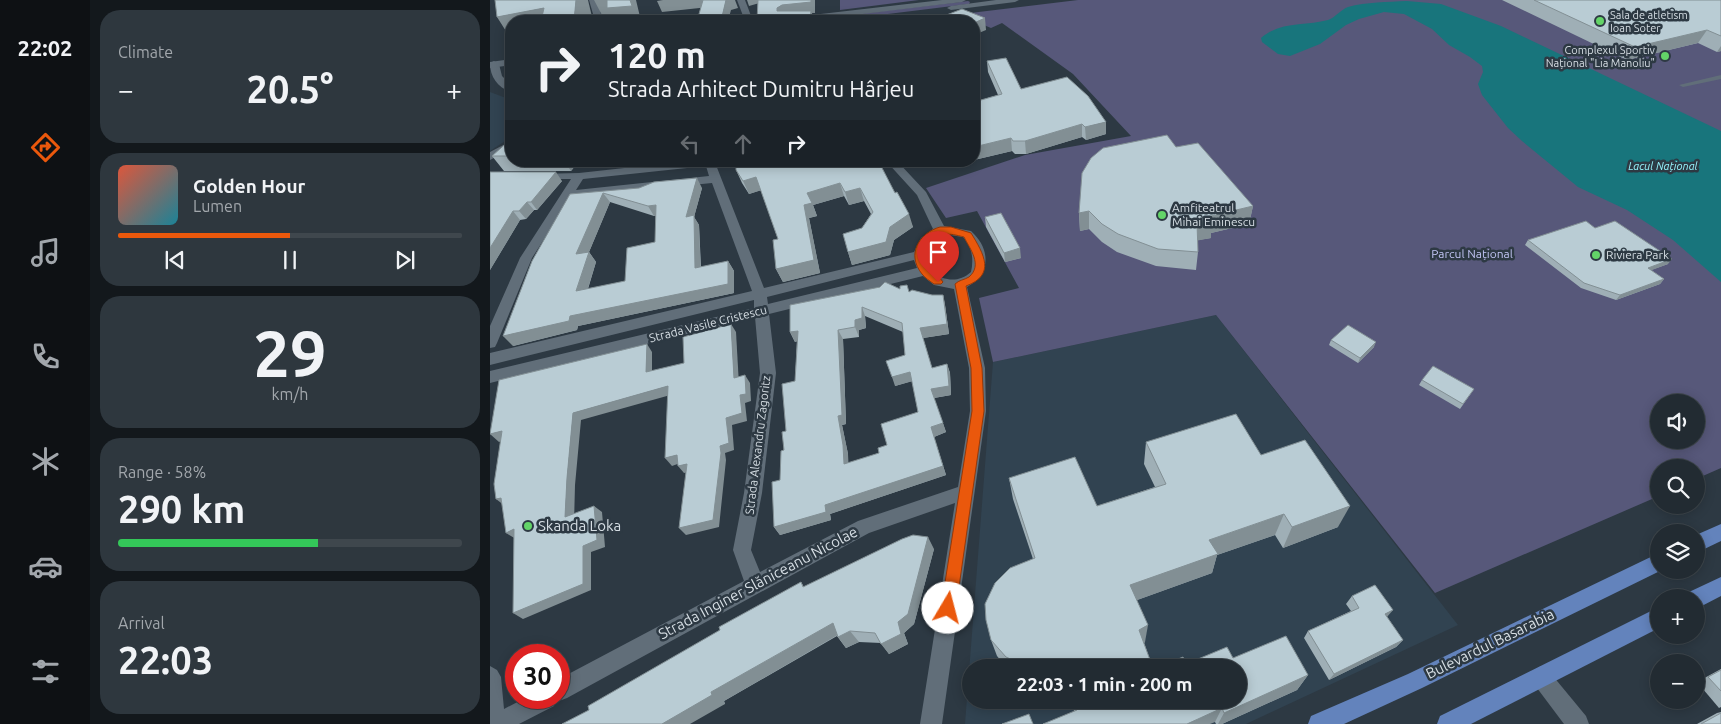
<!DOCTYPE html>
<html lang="en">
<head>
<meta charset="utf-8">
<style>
  body { margin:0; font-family:Ubuntu,sans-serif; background:#2e373e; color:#f1f3f6; height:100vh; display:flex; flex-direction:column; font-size:19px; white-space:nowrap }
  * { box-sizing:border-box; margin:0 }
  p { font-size:16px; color:#a2a7ac }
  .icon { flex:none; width:28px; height:28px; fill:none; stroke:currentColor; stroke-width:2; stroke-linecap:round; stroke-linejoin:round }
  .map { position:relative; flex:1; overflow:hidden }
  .details { display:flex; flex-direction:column; gap:10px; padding:10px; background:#13181c; width:400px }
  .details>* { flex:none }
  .top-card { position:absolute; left:15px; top:15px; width:475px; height:152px; border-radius:20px; box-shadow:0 2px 12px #0003,0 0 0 1px #3f474d; background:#222b32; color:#f1f3f6; overflow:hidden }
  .tools { position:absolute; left:1160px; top:394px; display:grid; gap:10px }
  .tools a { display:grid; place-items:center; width:55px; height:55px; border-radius:50%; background:#222b32; box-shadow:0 2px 12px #0003,0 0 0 1px #3f474d; font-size:25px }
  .speed { position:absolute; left:15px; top:644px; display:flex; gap:10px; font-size:25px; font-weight:700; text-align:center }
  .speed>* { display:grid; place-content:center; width:65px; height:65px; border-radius:50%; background:#222b32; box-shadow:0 2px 12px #0003,0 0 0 1px #3f474d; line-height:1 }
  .speed .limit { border:8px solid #d22; background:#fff; color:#111 }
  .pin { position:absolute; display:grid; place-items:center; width:42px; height:42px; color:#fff; margin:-51px -21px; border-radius:50% 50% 50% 0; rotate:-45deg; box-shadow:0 0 5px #0007 }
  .pin .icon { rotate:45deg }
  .me { position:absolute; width:55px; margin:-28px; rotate:8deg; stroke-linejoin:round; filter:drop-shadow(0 0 4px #0008) }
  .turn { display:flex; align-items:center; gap:18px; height:105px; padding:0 20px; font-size:22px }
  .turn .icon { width:65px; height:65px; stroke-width:2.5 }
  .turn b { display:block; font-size:35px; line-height:42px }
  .lanes { display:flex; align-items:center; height:48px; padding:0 20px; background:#0003; justify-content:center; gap:25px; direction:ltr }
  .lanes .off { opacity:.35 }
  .big { font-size:38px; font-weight:700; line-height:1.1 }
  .details .card { flex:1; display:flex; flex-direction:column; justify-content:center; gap:8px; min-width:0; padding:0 18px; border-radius:20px; background:#2e373e }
  .details .dial { align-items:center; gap:0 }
  .dial b { font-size:65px; line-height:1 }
  .song { display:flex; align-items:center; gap:15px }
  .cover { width:60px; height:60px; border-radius:8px; background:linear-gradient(135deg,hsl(10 70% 55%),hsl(190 70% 35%)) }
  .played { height:5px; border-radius:2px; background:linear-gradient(90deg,#ea580c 50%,#3f474d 50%) }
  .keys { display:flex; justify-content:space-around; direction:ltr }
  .heat { display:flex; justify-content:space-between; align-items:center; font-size:28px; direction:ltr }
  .charge { height:8px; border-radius:4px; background:linear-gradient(90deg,#34c759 58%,#3f474d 0) }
  .trip { position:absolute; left:472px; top:659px; width:285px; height:50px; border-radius:25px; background:#222b32; box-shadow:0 2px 12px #0003,0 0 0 1px #3f474d; font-weight:700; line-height:50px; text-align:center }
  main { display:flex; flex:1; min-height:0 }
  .tab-bar { display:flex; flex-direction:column; width:90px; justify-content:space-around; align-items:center; background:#0e1114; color:#a2a7ac }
  .tab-bar .icon { width:35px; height:35px }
  .tab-bar .current { color:#ea580c }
  .tab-bar b { font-size:22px; color:#f1f3f6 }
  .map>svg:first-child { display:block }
</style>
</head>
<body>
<main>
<nav class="tab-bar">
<b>22:02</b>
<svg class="icon current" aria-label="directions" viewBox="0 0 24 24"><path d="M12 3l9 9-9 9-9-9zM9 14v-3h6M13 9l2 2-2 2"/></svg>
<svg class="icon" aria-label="music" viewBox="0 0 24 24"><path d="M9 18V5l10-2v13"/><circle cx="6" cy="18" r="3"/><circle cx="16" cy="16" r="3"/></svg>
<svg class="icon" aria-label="phone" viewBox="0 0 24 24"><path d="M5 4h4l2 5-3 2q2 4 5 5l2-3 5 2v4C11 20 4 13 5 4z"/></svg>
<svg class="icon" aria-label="climate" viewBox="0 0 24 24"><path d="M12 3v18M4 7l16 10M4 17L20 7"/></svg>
<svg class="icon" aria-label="car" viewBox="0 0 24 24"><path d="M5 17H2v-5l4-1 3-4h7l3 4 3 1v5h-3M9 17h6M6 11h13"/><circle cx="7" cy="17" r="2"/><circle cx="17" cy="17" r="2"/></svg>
<svg class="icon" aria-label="filters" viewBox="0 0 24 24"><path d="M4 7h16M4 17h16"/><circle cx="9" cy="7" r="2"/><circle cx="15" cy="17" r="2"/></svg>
</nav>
<section class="details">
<div class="card"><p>Climate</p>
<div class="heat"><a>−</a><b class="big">20.5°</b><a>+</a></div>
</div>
<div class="card">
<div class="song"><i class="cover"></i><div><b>Golden Hour</b><p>Lumen</p></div></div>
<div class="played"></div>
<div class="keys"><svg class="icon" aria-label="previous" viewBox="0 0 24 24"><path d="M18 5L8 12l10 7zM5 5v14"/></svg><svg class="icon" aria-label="pause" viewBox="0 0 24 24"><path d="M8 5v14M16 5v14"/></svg><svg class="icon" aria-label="next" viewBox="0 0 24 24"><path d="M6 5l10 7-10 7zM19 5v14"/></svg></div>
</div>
<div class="card dial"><b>29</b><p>km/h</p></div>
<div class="card"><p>Range · 58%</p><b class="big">290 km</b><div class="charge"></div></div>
<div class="card"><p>Arrival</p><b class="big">22:03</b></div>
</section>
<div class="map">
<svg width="1231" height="724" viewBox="0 0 1231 724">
  <rect width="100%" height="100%" fill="#2d3943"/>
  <g fill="#314351" fill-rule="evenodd">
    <path d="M0 92 21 100V137L0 151Z"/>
    <path d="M726 315 968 625 756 724H475L503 362ZM481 668H749V700H481Z"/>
  </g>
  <g fill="#57587a" fill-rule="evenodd">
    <path d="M350 0H429L350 10Z"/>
    <path d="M588 0H1231V468L1206 479V468H1169V496L945 593 726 315 503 362 489 298 529 288 487 211 456 218 436 188 535 155 641 136 583 74 512 23 501 28 484 21H414ZM1169 402H1206V440H1169Z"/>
    <path d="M478 1 480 2 479 4 341 21H308Z"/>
  </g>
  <path fill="#18757c" d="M917 1 951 4 1011 26 1231 131V282L1183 240 1137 210 1088 187 1032 141 1018 128 992 95 988 84 993 72 992 66 980 57 959 45 942 29 914 14 894 12 869 19 856 25 830 44 800 56 788 54 772 42 771 38C790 21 816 26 838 20 846 17 850 10 858 7 876 2 898 2 917 1Z"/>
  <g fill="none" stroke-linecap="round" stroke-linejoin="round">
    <path fill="#616e79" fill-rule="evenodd" d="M1231 75V79L1193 87 1189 85Z"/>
    <g fill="#616e79" fill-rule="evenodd">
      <path d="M99 0H107L113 21H105Z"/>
      <path d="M247 0H255L263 21H255Z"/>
      <path d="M382 15H388L390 21H382Z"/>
      <path d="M4 61 9 64 12 76 21 85V92C8 88 0 77 0 63Z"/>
      <path d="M21 141V149L0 160V152Z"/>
      <path d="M198 161H238L237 163 226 165 274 288 424 252 431 238 443 229 427 195 396 161H407L436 192 454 226 481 231C501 249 501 274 477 287L495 368 496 411 452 724H430L465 503 379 533 77 698 69 701 66 699 64 706 29 724H0V666L7 670 11 677 14 709 35 698H69V679L254 581 243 550 254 493 270 373 265 317 0 383V371L264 308V300L0 365V353L262 291 222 183 81 197 42 258 7 343 5 347 0 348V326L30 258 81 179H50L46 178 44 176 46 174 89 173ZM216 166 219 176 86 190 93 179ZM453 234 473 237C482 246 484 259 481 272 458 293 425 266 440 244 443 240 449 237 453 234ZM424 260 427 268 278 304 277 297ZM433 276 444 285 464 289 479 368 480 411 468 487 368 521 270 572 261 550 272 493 286 373 279 314Z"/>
      <path d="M1051 666 1058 670 1096 716 1099 724H1074L1044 684 1040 677 1044 670Z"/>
    </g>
    <g fill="#616e79" fill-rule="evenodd">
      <path d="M452 0H476L472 2 315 21H292L296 18Z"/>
      <path d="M506 0H529L525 2 461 10 457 8 461 6Z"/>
      <path d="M21 59V65L0 68V62Z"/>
    </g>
    <g fill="#6383bc" fill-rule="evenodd">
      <path d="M1231 524V541L1206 553V535Z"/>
      <path d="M1169 553V570H1172L932 688 854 724H818L821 716 918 674Z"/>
      <path d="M1231 577V596L1206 609V598H1197L1199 592Z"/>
      <path d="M1169 607V628L981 724H947L950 716Z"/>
    </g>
  </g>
  <g fill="#9fafb6" fill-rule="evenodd">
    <path d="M1012 0H1231V51L1227 52 1208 43 1137 60Z"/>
    <path d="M497 61 531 89 616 134 596 140 592 137 536 154H525L522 151 484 160V102L508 95 498 72Z"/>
    <path d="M21 139V161H89L81 171H14L2 156Z"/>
    <path d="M686 147 763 206 759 224 721 233V238L708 240V252L706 270 666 266 627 252 612 242 599 229 590 231 589 213Z"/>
    <path d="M379 164 405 193 423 227 404 240 400 255 362 265 358 252 372 228 381 214 374 201 359 205 354 196 323 205 327 216 319 218 330 273 293 282 286 269 288 239 271 190 259 194 252 183 246 170Z"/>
    <path d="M0 172 72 181 47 210H44L36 219 30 220 0 270Z"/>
    <path d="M212 188 204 217 209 225 211 267 238 261 244 271V293L88 326 87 330 23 346 80 194ZM120 202 164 216H166L165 242 135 281 98 289 106 262 99 252Z"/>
    <path d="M495 217 531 258 515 262 496 227Z"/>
    <path d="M1105 228 1178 264 1161 270 1174 279 1170 284 1126 300 1091 288 1035 245 1038 240Z"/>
    <path d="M410 289 419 292 442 295H453L455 305 459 334 433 338 442 368 457 364 460 373 461 395 444 398 456 432 444 437 456 475 340 514 341 520 290 535 284 527 296 431 305 381 307 341 305 342 300 332ZM375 316 413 332 415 355 405 386 422 381 428 412 389 453 358 463V454L352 425 356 424 353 339 369 337V330L376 328Z"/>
    <path d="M841 340 884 347 868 363 839 345Z"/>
    <path d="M932 380 984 389 970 409 929 385Z"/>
    <path d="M656 442 771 455 848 527 793 548 785 535 727 555 722 573 647 600 655 642 654 643 663 668H517L507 656 501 640 543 559 523 499 519 478 607 506 665 487 654 464Z"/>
    <path d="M444 549 424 624 414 633 418 644 399 654 391 643 369 642 356 648 347 636 234 701 235 704 99 710 311 582 314 587Z"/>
    <path d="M862 596 897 617 913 640 906 647 839 680 814 638 818 631 861 611 856 604Z"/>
    <path d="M743 658 818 675 807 690 732 724H726L725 722 584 711 581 700H749L696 664Z"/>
    <path d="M1231 669V707L1229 708 1207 682Z"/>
    <path d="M1231 712V724H1207L1227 713Z"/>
  </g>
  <g fill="#828f94">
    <path d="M86 0H98L103 21H84Z"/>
    <path d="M104 0H146L151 21H124L122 18 114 19Z"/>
    <path d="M173 0H216L219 7 172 12 167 1Z"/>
    <path d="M236 0H245L248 8 241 10 238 21H231Z"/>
    <path d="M257 0H272L273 2 259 6Z"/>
    <path d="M321 0H325V13H322L324 21H320L287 11V8L292 5Z"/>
    <path d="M54 8 62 21H21V39L7 17Z"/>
    <path d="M495 18 496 30 484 35V23Z"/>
    <path d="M1217 30 1208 43 1137 60 1145 47Z"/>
    <path d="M1231 46V51L1227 52Z"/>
    <path d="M616 122V134L596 140 595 127Z"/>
    <path d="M592 124V137L536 154 535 141Z"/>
    <path d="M521 138 522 151 484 160V147Z"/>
    <path d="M74 161H89L81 171Z"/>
    <path d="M66 172 72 181 47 210 41 202Z"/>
    <path d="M266 177 272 190 259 194 253 181Z"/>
    <path d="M207 178 212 188 204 217 209 225 211 278 205 268 196 217Z"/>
    <path d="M350 183 354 196 323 205 327 216 319 218 330 273 293 282 286 269 314 205 317 193Z"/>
    <path d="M370 188 374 201 359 205 355 192Z"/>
    <path d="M113 193 120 202 94 264 86 254Z"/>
    <path d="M37 202 44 210 36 219 29 211Z"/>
    <path d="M166 205 172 215 164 216 158 206Z"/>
    <path d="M763 206 759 224 721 233V238L705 241 707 223 721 216Z"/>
    <path d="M23 211 30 220 0 270V248Z"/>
    <path d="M599 211V229L590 231 589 213Z"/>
    <path d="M419 214 423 227 404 240 400 255 362 265 358 252 400 227Z"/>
    <path d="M530 248 531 258 515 262 514 253Z"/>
    <path d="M99 252 106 262 94 301 86 291Z"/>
    <path d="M1182 259 1178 264 1154 273 1158 268Z"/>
    <path d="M238 261 244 271V293L88 326 87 330 23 346 13 336 80 316Z"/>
    <path d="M1174 279 1170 284 1126 300 1130 295Z"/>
    <path d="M453 295 455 305 459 334 433 338 430 328Z"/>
    <path d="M372 307 375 316 376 328 369 330V337L365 327V320Z"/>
    <path d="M241 324 246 332 249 385 244 378Z"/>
    <path d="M348 330 353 339 356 424 352 425 358 454 359 473 354 464 348 416Z"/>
    <path d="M308 331 313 340 305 342 300 332Z"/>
    <path d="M886 342 884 347 868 363 870 358Z"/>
    <path d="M157 344 162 352V379L156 372Z"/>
    <path d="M457 364 460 373 461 395 444 398 441 389Z"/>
    <path d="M420 372 423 381 405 386 402 377Z"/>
    <path d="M255 375 260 383 261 401 255 403 257 421 242 425 244 450 235 453 236 460 229 527 196 535 189 528 230 446 236 418 250 395Z"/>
    <path d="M178 386 184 394 91 420 85 485 84 524 75 517 77 478 83 413Z"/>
    <path d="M453 423 456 432 444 437 456 475 340 514 341 520 290 535 284 527 335 505 441 427Z"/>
    <path d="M12 431 20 438 9 442 0 434Z"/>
    <path d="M187 455 193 462 182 466 175 458Z"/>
    <path d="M197 464 203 471 194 473 188 466Z"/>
    <path d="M11 498 15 506 6 499Z"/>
    <path d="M104 506 112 512 115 547 101 552V590L33 619 23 613 93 546Z"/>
    <path d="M860 506 848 527 793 548 802 527Z"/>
    <path d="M794 514 785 535 727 555 722 573 639 603 640 585 719 540Z"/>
    <path d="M24 529 26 539 16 533Z"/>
    <path d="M438 537 444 549 424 624 414 633 418 644 399 654 391 644 408 622Z"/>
    <path d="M903 610 897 617 895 614Z"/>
    <path d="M343 623 351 633 234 701 235 704 200 724H172L221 692Z"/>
    <path d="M658 625 655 642 647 647 649 630Z"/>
    <path d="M360 631 369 642 356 648 348 637Z"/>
    <path d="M913 640 906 647 839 680 844 674Z"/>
    <path d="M570 659 571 668H553V665Z"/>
    <path d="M818 675 807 690 732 724H728L734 713Z"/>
    <path d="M732 708 725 722 720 724H697Z"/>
  </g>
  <g fill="#b9ccd4" stroke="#828f94" fill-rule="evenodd">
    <path d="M5 0H86L84 21H51L54 8 7 17Z"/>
    <path d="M117 0H140L142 6 117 8Z"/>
    <path d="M213 0H236L231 21H207Z"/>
    <path d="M268 0H321V2L292 5 287 8V11H321L320 21H267Z"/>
    <path d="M1044 0H1231V36L1217 30 1145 47Z"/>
    <path d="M472 9 495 18 484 23V21H441Z"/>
    <path d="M427 19 433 21H421Z"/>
    <path d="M516 58 531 89 577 77 598 96 616 122 595 127 592 124 535 141H523L521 138 484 147V102L512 94 497 61Z"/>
    <path d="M677 135 686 147 708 143 763 206 721 216 723 220 707 223 708 252 668 249 628 234 612 224 599 211 589 213 592 173 601 158 613 148Z"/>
    <path d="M21 139V156H2Z"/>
    <path d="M249 161H378L379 164 389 162 405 193 407 192 419 214 400 227 396 242 358 252 353 234 372 228 383 212 370 188 355 192 350 183 317 193 322 203 314 205 324 260 286 269 283 240 288 239 266 177 253 181 246 170V164Z"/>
    <path d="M0 172H66L41 202H37L29 211H23L0 248Z"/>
    <path d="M207 178 196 217 204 215 205 268 238 261V284L80 316 79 321 13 336 42 261 80 194 149 188 164 182ZM113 193 158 206 166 205 165 242 137 248 135 281 86 291 99 252 86 254Z"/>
    <path d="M511 213 530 248 514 253 495 217Z"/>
    <path d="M1096 221 1105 228 1125 221 1182 259 1158 268 1174 279 1130 295 1094 283 1038 240Z"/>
    <path d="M395 282 410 289V286L417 285 419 292 422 290 442 295H453L457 324 430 328 442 368 457 364 459 386 441 389 453 423 441 427 453 466 335 505 336 512 284 527 282 482 290 480 291 451 294 450 292 432 296 431 292 384 305 381 308 331 300 332V305L390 287ZM372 307 412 323 415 355 396 361 402 377 420 372 428 412 391 424 397 445 388 448 389 453 354 464 353 445 348 416 352 415 348 330 365 327V320L372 318Z"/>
    <path d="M241 324 244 378 255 375 256 394 250 395 252 413 236 418 239 443 230 446 231 453 223 520 189 528 197 464 188 466 187 455 175 458 178 386 83 413 77 478 75 517 104 506 107 540 93 546V584L23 613 24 529 16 533 11 498 6 499 4 484 12 431 0 434 9 380 157 344 156 372 194 363 193 337Z"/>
    <path d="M858 325 886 342 870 358 841 340Z"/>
    <path d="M943 366 984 389 973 404 932 380Z"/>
    <path d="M746 414 771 455 815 440 860 506 802 527 794 514 719 540 728 554 640 585 658 625 649 630 663 668H573L570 659 553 665H534L516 657 501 640 496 620 495 604 505 583 520 568 545 558 519 478 585 457 607 506 676 484 656 442Z"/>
    <path d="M423 535 438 537 418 614 408 622 411 634 391 644 385 633 360 631 348 637 343 623 221 692 222 695 172 724H72L99 710 98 706 230 630 229 627 311 582 313 587 412 539Z"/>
    <path d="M885 585 903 610 895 614 913 640 844 674 818 631 869 608 862 596Z"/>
    <path d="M796 636 818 675 734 713 732 708 697 724H553L587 710 583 700H749V668H666L693 657 696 664 737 647 743 658Z"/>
    <path d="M1231 670V691L1218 677Z"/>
    <path d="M1231 713V724H1211Z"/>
    <path d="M539 714 543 724H512Z"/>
  </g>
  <path fill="#ea580c" stroke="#983908" d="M450 227H461L481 233C494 254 506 275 476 286L492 368 494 411 466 608 464 614 458 616 453 614 451 608 482 411 481 368 465 284C469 280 474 280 479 277 493 265 480 249 474 237 459 233 449 232 437 243 431 265 442 267 453 282L451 284H444C440 281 435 278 432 274 416 254 429 233 450 227Z"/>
  <g fill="#63d468" stroke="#2d3943" stroke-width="2">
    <circle cx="1110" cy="21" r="5"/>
    <circle cx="1175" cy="56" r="5"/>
    <circle cx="672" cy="215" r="5"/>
    <circle cx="1106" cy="255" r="5"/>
    <circle cx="38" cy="526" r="5"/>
  </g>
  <g text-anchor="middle" stroke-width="5" stroke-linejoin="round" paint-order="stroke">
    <g font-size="11" fill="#d6dee4" stroke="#2d3943" text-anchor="start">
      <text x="1120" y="19">Sala de atletism<tspan x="1120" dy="13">Ioan Soter</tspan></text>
      <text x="1165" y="54" text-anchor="end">Complexul Sportiv<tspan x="1165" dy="13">Național "Lia Manoliu"</tspan></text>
    </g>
    <g font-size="11" font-style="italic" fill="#95f2fb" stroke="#2d3943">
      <text x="1173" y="170">Lacul Național</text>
    </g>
    <g font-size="12" fill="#d6dee4" stroke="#2d3943" text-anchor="start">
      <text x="682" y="212">Amfiteatrul<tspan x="682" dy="14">Mihai Eminescu</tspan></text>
      <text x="1116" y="259">Riviera Park</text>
    </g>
    <g font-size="12" fill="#c1c4f4" stroke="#2d3943">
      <text x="982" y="258">Parcul Național</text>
    </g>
    <g font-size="12" fill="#d6dee4" stroke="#2d3943">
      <text transform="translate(218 324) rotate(-14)" y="4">Strada Vasile Cristescu</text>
      <text transform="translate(268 445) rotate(-83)" y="4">Strada Alexandru Zagoritz</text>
    </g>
    <g font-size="15" fill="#d6dee4" stroke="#2d3943" text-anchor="start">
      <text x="48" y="531">Skanda Loka</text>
    </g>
    <g font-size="15" fill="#d6dee4" stroke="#2d3943">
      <text transform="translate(268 583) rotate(-28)" y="5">Strada Inginer Slăniceanu Nicolae</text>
      <text transform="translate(1000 644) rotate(-26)" y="5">Bulevardul Basarabia</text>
    </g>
  </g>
</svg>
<div class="tools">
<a><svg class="icon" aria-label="sound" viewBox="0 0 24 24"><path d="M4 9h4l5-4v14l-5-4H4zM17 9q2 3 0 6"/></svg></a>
<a><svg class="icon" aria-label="search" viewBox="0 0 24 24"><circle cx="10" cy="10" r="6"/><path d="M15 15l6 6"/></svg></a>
<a><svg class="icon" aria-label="layers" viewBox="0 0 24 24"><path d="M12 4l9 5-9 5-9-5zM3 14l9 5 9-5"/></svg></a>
<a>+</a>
<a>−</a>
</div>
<div class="speed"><div class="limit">30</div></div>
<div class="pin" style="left:448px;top:282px;background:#d93025"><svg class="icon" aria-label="arrive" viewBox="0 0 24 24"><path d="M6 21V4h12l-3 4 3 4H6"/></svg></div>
<svg class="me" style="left:458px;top:608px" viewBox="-20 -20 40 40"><circle r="19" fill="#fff"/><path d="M0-13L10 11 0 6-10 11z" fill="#ea580c"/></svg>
<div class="trip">22:03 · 1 min · 200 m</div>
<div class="top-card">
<div class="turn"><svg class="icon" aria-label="right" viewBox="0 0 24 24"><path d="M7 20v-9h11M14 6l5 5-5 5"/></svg><div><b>120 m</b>Strada Arhitect Dumitru Hârjeu</div></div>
<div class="lanes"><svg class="icon off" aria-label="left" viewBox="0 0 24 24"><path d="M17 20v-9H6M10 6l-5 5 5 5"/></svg><svg class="icon off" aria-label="ahead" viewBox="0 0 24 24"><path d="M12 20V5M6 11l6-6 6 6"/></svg><svg class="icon" aria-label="right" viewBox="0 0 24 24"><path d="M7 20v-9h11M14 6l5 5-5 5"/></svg></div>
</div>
</div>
</main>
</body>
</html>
